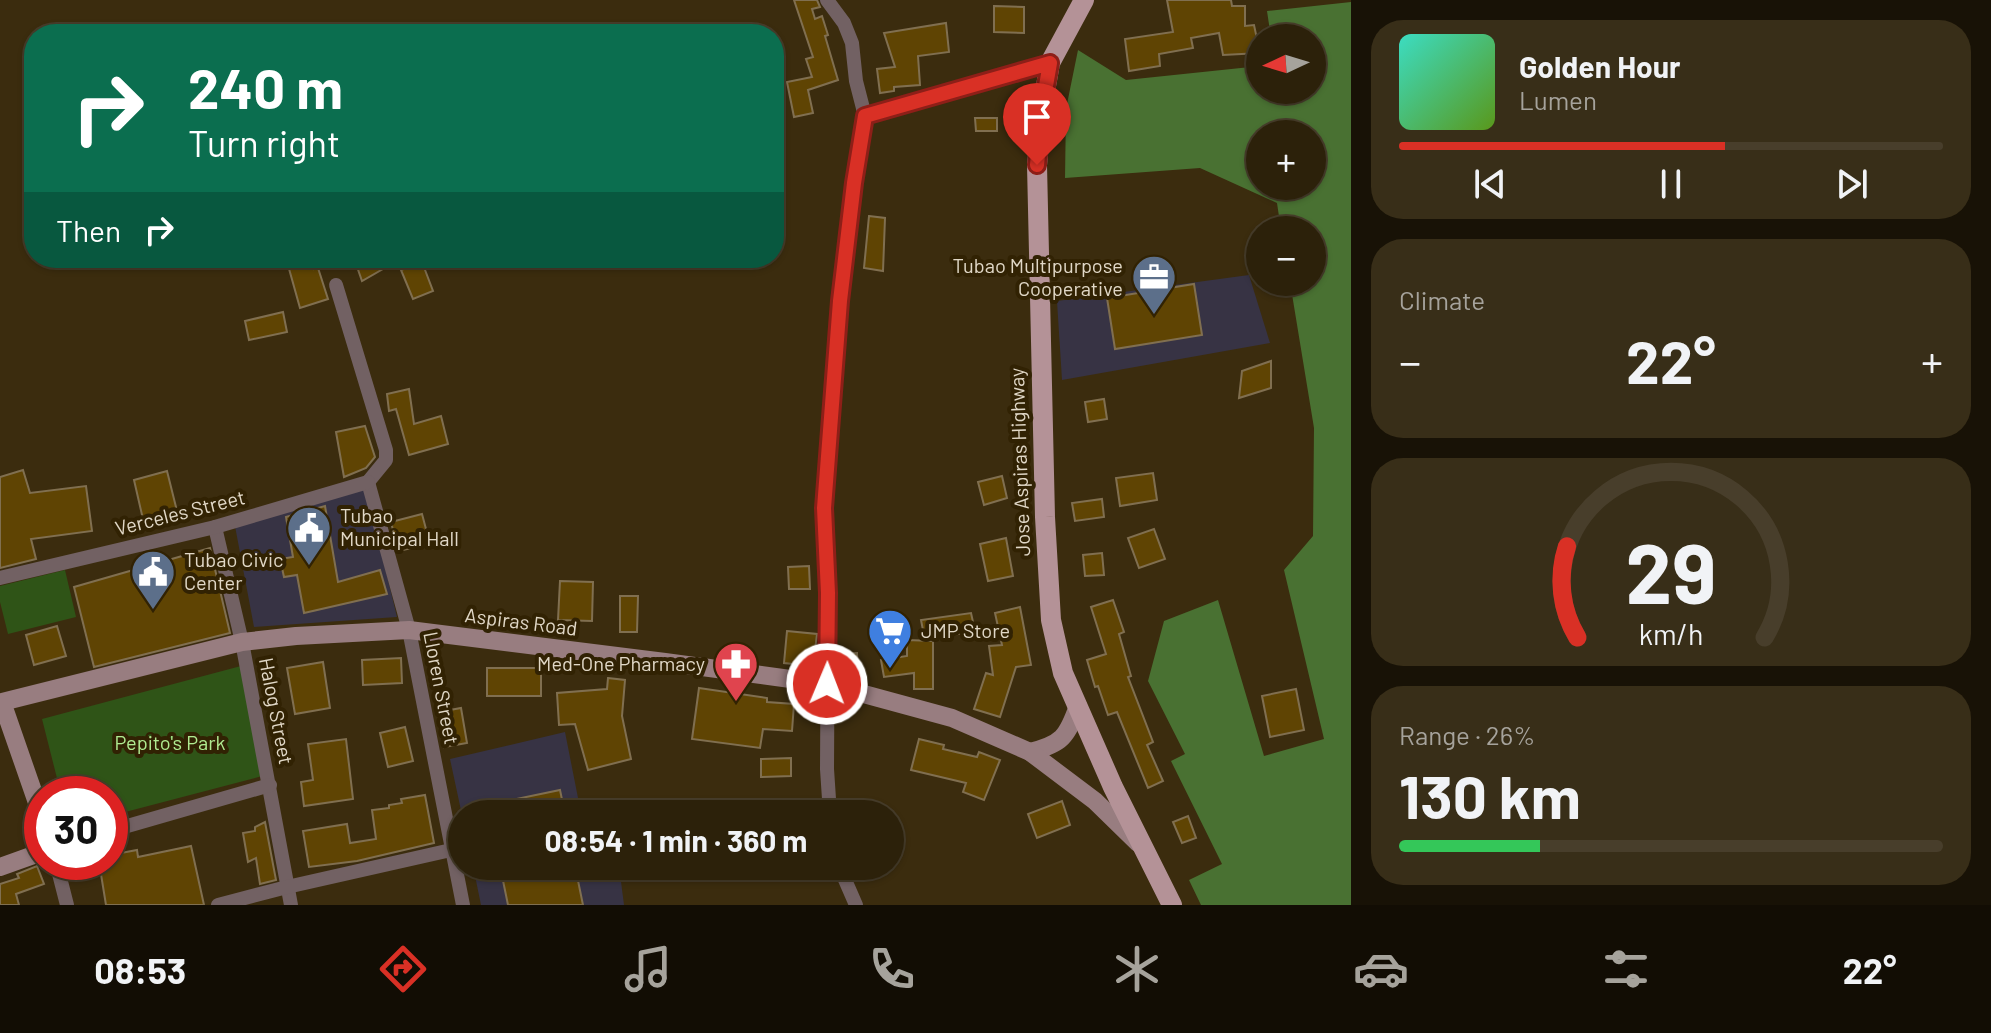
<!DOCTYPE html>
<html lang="en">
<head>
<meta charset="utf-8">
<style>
  body { margin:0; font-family:Barlow,sans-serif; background:#382e18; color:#f1f3f6; height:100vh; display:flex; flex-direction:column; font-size:30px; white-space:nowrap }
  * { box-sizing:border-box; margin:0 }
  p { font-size:26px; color:#a6a39c }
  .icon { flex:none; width:44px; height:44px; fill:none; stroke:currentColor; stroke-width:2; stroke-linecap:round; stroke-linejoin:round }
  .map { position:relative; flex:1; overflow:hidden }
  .drawer { display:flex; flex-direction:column; gap:20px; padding:20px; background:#181206; width:640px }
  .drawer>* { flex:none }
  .guide { position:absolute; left:24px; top:24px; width:760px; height:244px; border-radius:32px; box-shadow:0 2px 6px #0004,0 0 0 2px #483e2b; background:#0b6e4f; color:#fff; overflow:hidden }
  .needle { width:52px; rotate:266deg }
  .fabs { position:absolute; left:1246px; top:24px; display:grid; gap:16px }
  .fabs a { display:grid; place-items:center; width:80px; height:80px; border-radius:50%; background:#2c210a; box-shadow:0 2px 6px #0004,0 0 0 2px #483e2b; font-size:40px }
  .speed { position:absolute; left:24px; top:776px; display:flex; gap:16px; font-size:40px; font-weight:700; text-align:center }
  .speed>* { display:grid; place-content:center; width:104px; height:104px; border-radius:50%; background:#2c210a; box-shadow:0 2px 6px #0004,0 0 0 2px #483e2b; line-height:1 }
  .speed .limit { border:12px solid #d22; background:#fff; color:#111 }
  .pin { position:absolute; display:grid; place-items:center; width:68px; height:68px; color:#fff; margin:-82px -34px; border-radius:50% 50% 50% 0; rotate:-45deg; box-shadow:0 0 8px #0007 }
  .pin .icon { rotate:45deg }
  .me { position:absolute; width:88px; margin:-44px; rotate:1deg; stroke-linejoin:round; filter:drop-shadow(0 0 6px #0008) }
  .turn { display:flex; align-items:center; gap:28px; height:168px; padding:0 32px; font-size:36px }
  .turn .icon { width:104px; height:104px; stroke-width:2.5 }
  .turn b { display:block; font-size:56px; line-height:68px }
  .then { display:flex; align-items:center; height:76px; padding:0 32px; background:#0003; gap:16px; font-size:30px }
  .big { font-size:60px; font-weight:700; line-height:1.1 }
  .drawer .card { flex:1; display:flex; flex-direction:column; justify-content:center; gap:12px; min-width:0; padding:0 28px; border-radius:32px; background:#382e18 }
  .drawer .dial { align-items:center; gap:0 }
  .dial svg { height:208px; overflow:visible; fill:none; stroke:#483e2b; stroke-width:7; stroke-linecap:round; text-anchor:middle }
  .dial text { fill:#f1f3f6; stroke:none }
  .song { display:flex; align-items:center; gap:24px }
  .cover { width:96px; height:96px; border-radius:12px; background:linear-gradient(135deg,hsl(170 70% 55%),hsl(90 70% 35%)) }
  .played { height:8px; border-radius:4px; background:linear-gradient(90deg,#d93025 60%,#483e2b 60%) }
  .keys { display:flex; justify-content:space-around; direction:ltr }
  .heat { display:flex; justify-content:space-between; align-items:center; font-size:44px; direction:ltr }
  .charge { height:12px; border-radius:6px; background:linear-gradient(90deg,#34c759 26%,#483e2b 0) }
  .trip { position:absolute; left:448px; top:800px; width:456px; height:80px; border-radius:40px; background:#2c210a; box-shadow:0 2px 6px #0004,0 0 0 2px #483e2b; font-weight:700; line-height:80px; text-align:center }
  .menu { display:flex; height:128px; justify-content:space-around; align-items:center; background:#120d04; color:#a6a39c }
  .menu .icon { width:56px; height:56px }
  .menu .on { color:#d93025 }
  .menu b { font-size:36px; color:#f1f3f6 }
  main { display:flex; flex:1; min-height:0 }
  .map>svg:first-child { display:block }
</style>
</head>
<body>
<main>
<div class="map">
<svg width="1351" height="905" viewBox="0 0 1351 905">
  <rect width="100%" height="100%" fill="#3b2c0e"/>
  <g fill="#373344">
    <path d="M1249 275 1270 343 1062 380 1057 301Z"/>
    <path d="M366 489 397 617 254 627 235 526Z"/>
    <path d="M565 732 580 808 608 804 610 814 462 815 450 759Z"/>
    <path d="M473 866H619L624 905H481Z"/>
  </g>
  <g fill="#2f5417">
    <path d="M65 570 76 617 8 634 0 602V586Z"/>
    <path d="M241 666 266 775 110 816V794H61L42 719Z"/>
  </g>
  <path fill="#497132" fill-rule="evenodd" d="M1351 2V905H1201L1189 880 1222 864 1171 761 1185 754 1148 681 1164 621 1218 600 1264 756 1324 739 1284 570 1313 536 1314 428 1290 282H1312V230H1281L1277 203 1200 168 1065 178 1066 109 1078 50 1126 80 1260 66V90H1312V38H1271L1267 11ZM1260 134H1312V186H1260Z"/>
  <g fill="#5f4403" stroke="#806f50" stroke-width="2">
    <path d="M794 0H817L820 7 812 9 815 19 822 16 828 35 825 36 838 80 808 90 813 113 794 117 787 82 812 77 806 59 813 57Z"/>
    <path d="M1167 0H1231L1232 6H1245V26L1254 25 1260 53 1223 55 1219 33 1191 38 1193 48 1159 54 1160 66 1129 71 1125 39 1173 32Z"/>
    <path d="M994 6 1024 7V33L994 32Z"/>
    <path d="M946 23 949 52 918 56 920 85 894 87V91L880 93 877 69 895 67 884 33Z"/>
    <path d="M975 118H997V131H976Z"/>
    <path d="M869 216 885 218 883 271 864 268Z"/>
    <path d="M286 258H310L314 269 318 268 328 299 300 308Z"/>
    <path d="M354 258H402L362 281Z"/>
    <path d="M422 262 433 291 413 299 401 270Z"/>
    <path d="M1194 284 1202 335 1115 349 1107 298Z"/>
    <path d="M283 312 287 332 249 340 245 321Z"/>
    <path d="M1271 361V388L1239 398 1242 371Z"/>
    <path d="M409 389 414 424 441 416 448 444 409 455 396 409 389 411 387 394Z"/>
    <path d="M1104 399 1107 419 1088 422 1085 402Z"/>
    <path d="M365 426 375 457 366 468 344 477 336 432Z"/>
    <path d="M23 470 30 493 86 486 92 531 31 539 36 559 0 568V477Z"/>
    <path d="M167 471 179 519 145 528 134 480Z"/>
    <path d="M1153 473 1157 500 1120 506 1116 478Z"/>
    <path d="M1002 476 1007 498 984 505 978 482Z"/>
    <path d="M1102 499 1104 517 1075 521 1072 503Z"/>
    <path d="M325 506 338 582 380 570 387 594 304 613 297 575 284 577 280 559 293 557 286 517Z"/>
    <path d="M422 514 430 544 398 551 391 522Z"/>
    <path d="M1154 529 1165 559 1139 568 1128 538Z"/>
    <path d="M1006 538 1013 576 988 581 980 544Z"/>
    <path d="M210 548 230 633 94 667 74 587Z"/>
    <path d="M1102 553 1104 575 1085 576 1083 555Z"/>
    <path d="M809 566 810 589H789L788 567Z"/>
    <path d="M560 581 593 582 592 621 558 620Z"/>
    <path d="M620 596H638L637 632H620Z"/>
    <path d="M1113 600 1124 632 1119 634 1131 676 1128 677 1153 742 1147 745 1163 781 1148 788 1117 712 1108 715 1098 686 1095 687 1087 660 1106 654 1091 607Z"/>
    <path d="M1020 607 1031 665 1016 667 1000 717 974 709 986 673 993 675 989 646 1002 645 995 613Z"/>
    <path d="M971 613 975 631 925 640 921 620Z"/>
    <path d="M57 626 66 656 34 665 26 635Z"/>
    <path d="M787 631 817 634 813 666 784 663Z"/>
    <path d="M907 640 933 641V689H914V673L884 677 881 660 907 656Z"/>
    <path d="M857 653 858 673H838V654Z"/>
    <path d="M401 658 402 683 363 685 362 660Z"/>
    <path d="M323 662 330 708 295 714 287 668Z"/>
    <rect x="487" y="668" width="54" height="28"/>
    <path d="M608 678 625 680 622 716 631 759 588 770 575 724 559 725 557 693 607 689Z"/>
    <path d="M699 688 767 698V702L794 704 792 731 763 729 760 748 692 739Z"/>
    <path d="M1296 689 1304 730 1270 737 1262 696Z"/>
    <path d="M461 708 467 743 444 747 439 712Z"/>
    <path d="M405 727 413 761 388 767 380 733Z"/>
    <path d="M346 739 353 799 304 806 301 782 313 780 308 744Z"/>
    <path d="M919 739 944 745 943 749 977 757 979 752 1000 760 984 800 963 792 966 783 911 770Z"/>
    <path d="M791 758V776L761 777V759Z"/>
    <path d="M560 790 565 814H474L473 808Z"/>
    <path d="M425 795 434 843 357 861 309 867 303 831 347 824 350 843 376 839 372 810 389 808V805L402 803 401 799Z"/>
    <path d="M1062 801 1070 825 1037 838 1028 814Z"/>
    <path d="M1188 816 1196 838 1182 843 1173 822Z"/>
    <path d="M265 822 276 880 260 884 256 858 248 862 243 833 255 831V827Z"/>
    <path d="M191 846 204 905H106L99 862H110V855L137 850 138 857Z"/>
    <path d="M37 866 44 884 16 894 19 905H0V884L19 878 17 874Z"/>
    <path d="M500 866H575L583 905H508Z"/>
  </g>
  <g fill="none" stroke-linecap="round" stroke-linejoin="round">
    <g stroke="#726163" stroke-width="14">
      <path d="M827 0 844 23 852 43 856 81 865 116 854 183 840 301 824 508 828 593 827 769 830 814"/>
      <path d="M865 116 1050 63"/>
      <path d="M336 285 386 450V460L368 482"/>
      <path d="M368 482 409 630 463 905"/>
      <path d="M215 527 242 642 291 905"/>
      <path d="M0 578 215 527 368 482"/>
      <path d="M110 831 270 785"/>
      <path d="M56 862 67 905"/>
      <path d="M839 866 856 905"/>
      <path d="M218 905 287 887 451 850"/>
    </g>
    <g stroke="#987d80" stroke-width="18">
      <path d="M1030 752C1062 744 1067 737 1078 706"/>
      <path d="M42 817 2 702 242 642 296 636 409 630 665 662 827 684 952 718 1030 752 1095 801 1138 843"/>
      <path d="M0 867 42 852"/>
    </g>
    <path stroke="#b49297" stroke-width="20" d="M1084 0 1050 63 1043 103 1037 165 1045 517 1051 620 1063 673 1113 787 1172 905"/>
  </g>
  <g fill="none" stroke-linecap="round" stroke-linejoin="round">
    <g stroke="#8d1f18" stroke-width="20">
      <path id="route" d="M827 684 828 593 824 508 840 301 854 183 865 116 1050 63 1043 103 1037 165"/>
    </g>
    <use href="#route" stroke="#d93025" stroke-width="14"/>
  </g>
  <defs>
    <g id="office-pin" transform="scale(2.3)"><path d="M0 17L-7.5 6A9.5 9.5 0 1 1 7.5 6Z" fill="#5c6f8a" stroke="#312203"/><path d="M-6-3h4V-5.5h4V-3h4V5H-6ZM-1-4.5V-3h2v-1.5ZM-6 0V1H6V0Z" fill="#fff"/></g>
    <g id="civic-pin" transform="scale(2.3)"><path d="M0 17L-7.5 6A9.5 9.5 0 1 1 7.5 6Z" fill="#5c6f8a" stroke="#312203"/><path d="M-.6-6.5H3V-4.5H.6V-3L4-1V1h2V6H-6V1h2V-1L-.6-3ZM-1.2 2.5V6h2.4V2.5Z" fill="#fff"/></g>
    <g id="supermarket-pin" transform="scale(2.3)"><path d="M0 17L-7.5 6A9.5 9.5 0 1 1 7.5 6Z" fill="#3f7fe0" stroke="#312203"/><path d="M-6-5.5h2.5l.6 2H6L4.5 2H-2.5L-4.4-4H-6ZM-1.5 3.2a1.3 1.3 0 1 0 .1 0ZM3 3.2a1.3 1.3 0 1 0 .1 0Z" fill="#fff"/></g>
    <g id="pharmacy-pin" transform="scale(2.3)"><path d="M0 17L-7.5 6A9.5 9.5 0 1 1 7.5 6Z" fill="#e0444e" stroke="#312203"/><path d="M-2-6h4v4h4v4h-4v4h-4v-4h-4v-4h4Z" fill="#fff"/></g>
  </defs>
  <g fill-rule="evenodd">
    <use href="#office-pin" x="1154" y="277"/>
    <use href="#civic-pin" x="309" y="528"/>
    <use href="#civic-pin" x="153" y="572"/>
    <use href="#supermarket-pin" x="890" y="631"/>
    <use href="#pharmacy-pin" x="736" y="664"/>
  </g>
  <g text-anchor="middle" stroke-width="8" stroke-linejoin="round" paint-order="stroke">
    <g font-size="20" fill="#e1d8c7" stroke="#312203" text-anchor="start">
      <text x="1123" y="273" text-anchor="end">Tubao Multipurpose<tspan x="1123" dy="23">Cooperative</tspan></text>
      <text x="340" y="523">Tubao<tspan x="340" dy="23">Municipal Hall</tspan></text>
      <text x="184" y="567">Tubao Civic<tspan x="184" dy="23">Center</tspan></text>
      <text x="921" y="638">JMP Store</text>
      <text x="705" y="671" text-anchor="end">Med-One Pharmacy</text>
    </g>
    <g font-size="20" fill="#e1d8c7" stroke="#312203">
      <text transform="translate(1020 462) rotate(-92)" y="7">Jose Aspiras Highway</text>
      <text transform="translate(180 513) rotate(-14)" y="7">Verceles Street</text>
      <text transform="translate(521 622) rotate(7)" y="7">Aspiras Road</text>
      <text transform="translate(441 688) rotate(79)" y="7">Lloren Street</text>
      <text transform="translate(276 711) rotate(79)" y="7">Halog Street</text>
    </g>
    <g font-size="20" fill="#b0eb91" stroke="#312203">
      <text x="170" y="750">Pepito's Park</text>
    </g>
  </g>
</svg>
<div class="fabs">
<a><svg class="needle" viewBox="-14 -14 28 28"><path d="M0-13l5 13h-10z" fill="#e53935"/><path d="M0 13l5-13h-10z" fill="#a6a39c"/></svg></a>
<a>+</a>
<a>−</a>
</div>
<div class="speed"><div class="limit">30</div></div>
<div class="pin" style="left:1037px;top:165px;background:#d93025"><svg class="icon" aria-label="arrive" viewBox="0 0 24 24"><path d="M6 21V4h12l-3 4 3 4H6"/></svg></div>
<svg class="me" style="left:827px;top:684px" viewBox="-20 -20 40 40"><circle r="17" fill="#d93025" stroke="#fff" stroke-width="3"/><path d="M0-11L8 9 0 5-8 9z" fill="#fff"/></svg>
<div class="trip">08:54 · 1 min · 360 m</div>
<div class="guide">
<div class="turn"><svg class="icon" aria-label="right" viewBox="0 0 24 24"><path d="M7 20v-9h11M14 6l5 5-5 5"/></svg><div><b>240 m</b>Turn right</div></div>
<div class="then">Then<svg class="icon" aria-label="right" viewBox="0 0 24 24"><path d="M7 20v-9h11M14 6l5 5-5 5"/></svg></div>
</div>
</div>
<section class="drawer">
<div class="card">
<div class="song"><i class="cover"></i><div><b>Golden Hour</b><p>Lumen</p></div></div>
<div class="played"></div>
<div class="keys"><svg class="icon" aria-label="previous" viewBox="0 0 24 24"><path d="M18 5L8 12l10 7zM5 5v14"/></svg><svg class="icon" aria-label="pause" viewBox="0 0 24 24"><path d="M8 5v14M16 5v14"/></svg><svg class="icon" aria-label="next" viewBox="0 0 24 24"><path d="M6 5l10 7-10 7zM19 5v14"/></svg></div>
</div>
<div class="card"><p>Climate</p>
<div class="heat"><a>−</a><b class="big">22°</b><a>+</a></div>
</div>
<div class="card dial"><svg viewBox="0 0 100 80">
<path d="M14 69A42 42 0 1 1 86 69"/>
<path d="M14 69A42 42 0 0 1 10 34" stroke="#d93025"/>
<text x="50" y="56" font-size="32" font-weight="700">29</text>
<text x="50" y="72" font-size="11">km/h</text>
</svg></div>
<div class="card"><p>Range · 26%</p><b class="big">130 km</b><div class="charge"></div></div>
</section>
</main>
<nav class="menu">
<b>08:53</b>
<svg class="icon on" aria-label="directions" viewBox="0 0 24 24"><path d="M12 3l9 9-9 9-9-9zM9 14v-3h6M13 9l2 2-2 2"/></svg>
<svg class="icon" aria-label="music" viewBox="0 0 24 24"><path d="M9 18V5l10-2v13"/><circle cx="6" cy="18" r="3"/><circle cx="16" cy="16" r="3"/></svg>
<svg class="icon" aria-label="phone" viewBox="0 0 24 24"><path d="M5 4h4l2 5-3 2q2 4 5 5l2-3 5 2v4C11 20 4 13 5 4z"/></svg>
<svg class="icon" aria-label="climate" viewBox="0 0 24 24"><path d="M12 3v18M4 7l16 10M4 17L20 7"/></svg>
<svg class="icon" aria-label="car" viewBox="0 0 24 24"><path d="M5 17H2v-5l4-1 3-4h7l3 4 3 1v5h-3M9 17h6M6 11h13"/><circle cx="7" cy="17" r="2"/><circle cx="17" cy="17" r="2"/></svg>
<svg class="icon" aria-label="filters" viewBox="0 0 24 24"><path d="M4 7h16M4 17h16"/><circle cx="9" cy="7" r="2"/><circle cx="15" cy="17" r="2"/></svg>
<b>22°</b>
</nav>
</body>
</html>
